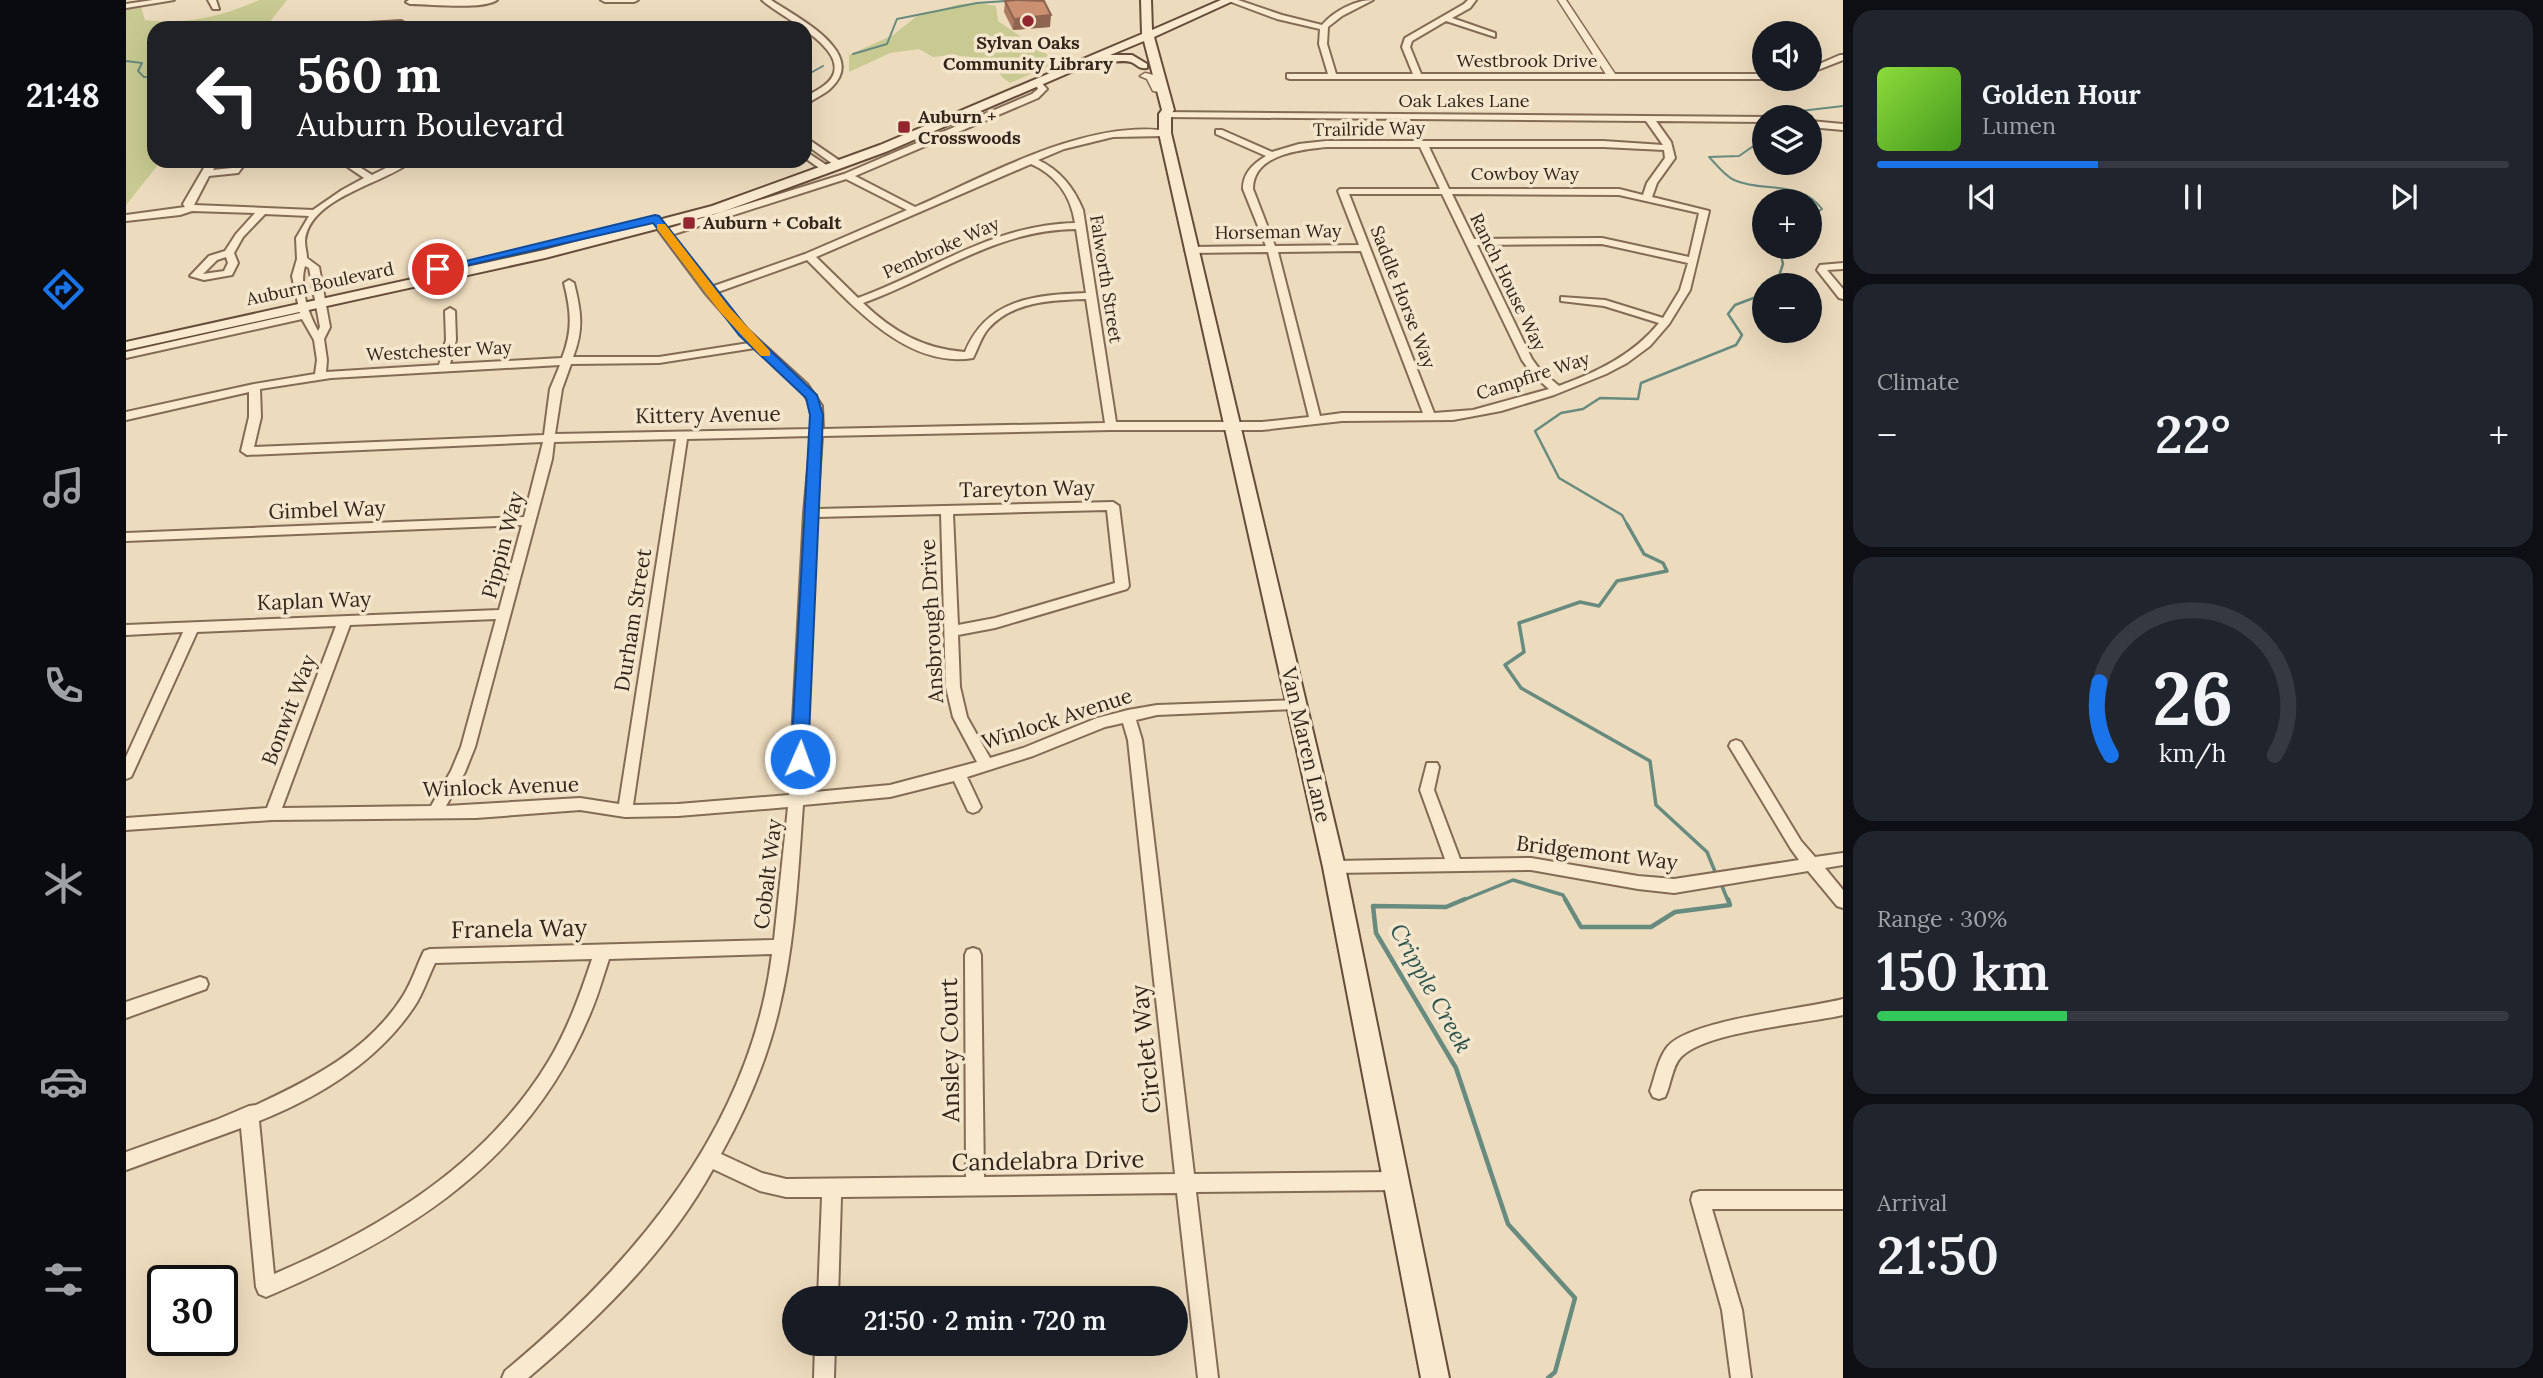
<!DOCTYPE html>
<html lang="en">
<head>
<meta charset="utf-8">
<style>
  body { margin:0; font-family:Lora,serif; background:#20242c; color:#f1f3f6; height:100vh; display:flex; flex-direction:column; font-size:26px; white-space:nowrap }
  * { box-sizing:border-box; margin:0 }
  p { font-size:23px; color:#9ea1a6 }
  .icon { flex:none; width:38px; height:38px; fill:none; stroke:currentColor; stroke-width:2; stroke-linecap:round; stroke-linejoin:round }
  .map { position:relative; flex:1; overflow:hidden }
  .side { display:flex; flex-direction:column; gap:10px; padding:10px; background:#0d0f14; width:700px }
  .side>* { flex:none }
  .hud { position:absolute; left:21px; top:21px; width:665px; height:147px; border-radius:21px; box-shadow:0 7px 28px #0002; background:#202124; color:#fff; overflow:hidden }
  .fabs { position:absolute; left:1626px; top:21px; display:grid; gap:14px }
  .fabs a { display:grid; place-items:center; width:70px; height:70px; border-radius:50%; background:#171b24; box-shadow:0 7px 28px #0002; font-size:35px }
  .speed { position:absolute; left:21px; top:1265px; display:flex; gap:14px; font-size:35px; font-weight:700; text-align:center }
  .speed>* { display:grid; place-content:center; width:91px; height:91px; border-radius:50%; background:#171b24; box-shadow:0 7px 28px #0002; line-height:1 }
  .speed .limit { border:4px solid #111; border-radius:10px; background:#fff; color:#111 }
  .pin { position:absolute; display:grid; place-items:center; width:60px; height:60px; color:#fff; margin:-30px; border:4px solid #fff; border-radius:50%; box-shadow:0 2px 7px #0007 }
  .me { position:absolute; width:77px; margin:-38px; rotate:2deg; stroke-linejoin:round; filter:drop-shadow(0 0 5px #0008) }
  .turn { display:flex; align-items:center; gap:24px; height:147px; padding:0 35px; font-size:32px }
  .turn .icon { width:91px; height:91px; stroke-width:2.5 }
  .turn b { display:block; font-size:49px; line-height:60px }
  .big { font-size:52px; font-weight:600; line-height:1.1 }
  .side .card { flex:1; display:flex; flex-direction:column; justify-content:center; gap:10px; min-width:0; padding:0 24px; border-radius:21px; background:#20242c }
  .side .dial { align-items:center; gap:0 }
  .dial svg { height:182px; overflow:visible; fill:none; stroke:#363941; stroke-width:7; stroke-linecap:round; text-anchor:middle }
  .dial text { fill:#f1f3f6; stroke:none }
  .song { display:flex; align-items:center; gap:21px }
  .cover { width:84px; height:84px; border-radius:10px; background:linear-gradient(135deg,hsl(90 70% 55%),hsl(100 70% 35%)) }
  .played { height:7px; border-radius:4px; background:linear-gradient(90deg,#1a73e8 35%,#363941 35%) }
  .keys { display:flex; justify-content:space-around; direction:ltr }
  .heat { display:flex; justify-content:space-between; align-items:center; font-size:38px; direction:ltr }
  .charge { height:10px; border-radius:5px; background:linear-gradient(90deg,#34c759 30%,#363941 0) }
  .trip { position:absolute; left:656px; top:1286px; width:406px; height:70px; border-radius:35px; background:#171b24; box-shadow:0 7px 28px #0002; font-weight:600; line-height:70px; text-align:center }
  main { display:flex; flex:1; min-height:0 }
  .dock { display:flex; flex-direction:column; width:126px; justify-content:space-around; align-items:center; background:#090b0e; color:#9ea1a6 }
  .dock .icon { width:49px; height:49px }
  .dock .on { color:#1a73e8 }
  .dock b { font-size:32px; color:#f1f3f6 }
  .map>svg:first-child { display:block }
</style>
</head>
<body>
<main>
<nav class="dock">
<b>21:48</b>
<svg class="icon on" aria-label="directions" viewBox="0 0 24 24"><path d="M12 3l9 9-9 9-9-9zM9 14v-3h6M13 9l2 2-2 2"/></svg>
<svg class="icon" aria-label="music" viewBox="0 0 24 24"><path d="M9 18V5l10-2v13"/><circle cx="6" cy="18" r="3"/><circle cx="16" cy="16" r="3"/></svg>
<svg class="icon" aria-label="phone" viewBox="0 0 24 24"><path d="M5 4h4l2 5-3 2q2 4 5 5l2-3 5 2v4C11 20 4 13 5 4z"/></svg>
<svg class="icon" aria-label="climate" viewBox="0 0 24 24"><path d="M12 3v18M4 7l16 10M4 17L20 7"/></svg>
<svg class="icon" aria-label="car" viewBox="0 0 24 24"><path d="M5 17H2v-5l4-1 3-4h7l3 4 3 1v5h-3M9 17h6M6 11h13"/><circle cx="7" cy="17" r="2"/><circle cx="17" cy="17" r="2"/></svg>
<svg class="icon" aria-label="filters" viewBox="0 0 24 24"><path d="M4 7h16M4 17h16"/><circle cx="9" cy="7" r="2"/><circle cx="15" cy="17" r="2"/></svg>
</nav>
<div class="map">
<svg width="1717" height="1378" viewBox="0 0 1717 1378">
  <rect width="100%" height="100%" fill="#eddbbd"/>
  <g fill="#c8ca91">
    <path d="M133 0H161L139 28H28V161H35L0 205V9L15 7 19 20C60 25 96 17 133 0Z"/>
    <path d="M854 3 870 6 872 21 932 62 884 83 876 77 866 59 825 55 807 57 793 49 764 53 723 72V55L767 35 791 16 834 4Z"/>
  </g>
  <g fill="none" stroke-linecap="round" stroke-linejoin="round">
    <g stroke="#688b80" stroke-width="2">
      <path d="M321 28H329"/>
      <path d="M407 28 406 24 431 22 439 28"/>
      <path d="M727 54 761 44 771 19 851 3 880 1"/>
      <path d="M0 61 16 63 12 71 18 77H28"/>
      <path d="M679 76 697 66"/>
      <path d="M1664 116 1666 112 1717 106"/>
      <path d="M1638 147H1626L1613 156 1583 157C1590 164 1599 176 1608 180 1636 193 1674 179 1696 209L1684 217"/>
    </g>
    <g stroke="#688b80" stroke-width="2.5">
      <path d="M1650 285 1657 264 1653 247"/>
      <path d="M1502 526 1496 515 1433 478 1409 431 1435 413 1457 409 1474 398 1512 399 1515 383 1610 345 1616 335 1602 314 1609 305 1638 294"/>
    </g>
    <g stroke="#688b80" stroke-width="3.5">
      <path d="M1501 524 1518 554 1537 563 1541 571 1491 581 1473 606 1454 602 1393 623 1398 652 1379 665 1395 688 1524 761 1530 805 1581 852 1590 874"/>
      <path d="M1594 881 1602 901"/>
      <path d="M1335 901 1387 880 1437 895 1440 901"/>
    </g>
    <g stroke="#688b80" stroke-width="4.5">
      <path d="M1339 899 1320 907 1247 906 1250 933 1330 1068 1382 1224 1449 1298 1429 1372 1422 1378"/>
      <path d="M1439 899 1455 927H1525L1549 912 1604 905 1602 899"/>
    </g>
    <g stroke="#846b56" stroke-width="4">
      <g id="minor">
        <path d="M27 0H48L0 8V4Z"/>
        <path d="M82 0H90L93 9H87Z"/>
        <path d="M283 0H371C357 10 304 4 284 4L280 2Z"/>
        <path d="M475 0H512L508 2H479Z"/>
        <path d="M636 0H645C670 17 743 53 705 88 699 94 689 98 682 103L679 104V97C689 91 704 85 708 73 717 45 653 16 636 0Z"/>
        <path d="M1100 0H1112L1156 15 1196 25C1208 11 1229 0 1247 0L1216 16 1202 27 1201 44 1210 74H1287L1276 47 1279 38 1338 4 1342 0H1350L1344 8 1326 18 1369 33V37L1320 21 1286 41 1284 47 1295 74H1638V79H1641H1164L1161 78V74H1202L1193 44 1194 29 1151 19Z"/>
        <path d="M275 21 279 23 278 25 188 28 192 26Z"/>
        <path d="M1714 55H1717V60L1684 73V68Z"/>
        <path d="M913 80 921 89 912 98 729 176 789 207C863 175 960 119 1042 131V135L1039 136 987 137 938 149 912 160C934 170 948 188 957 210L990 422H1136L1183 417 1142 252 1064 253 1059 250 1064 247 1140 246 1117 189C1117 173 1127 164 1140 156L1090 134V130H1096L1146 152 1173 144 1200 141H1477L1537 145 1520 121 1039 117 1035 114 1036 112 1641 117H1638V122L1530 121 1545 142 1549 158 1531 183 1526 197 1583 211 1564 290 1543 324 1524 346 1501 363 1480 374 1428 395 1375 411 1327 420 1216 421 1136 430H985L696 436 691 509 987 502 993 506 1003 586 1001 589 869 628 832 635 834 687 841 717 864 758 897 748 971 718 1002 710 1031 705 1175 700 1177 704 1175 708 1170 709 1031 715 1010 720 1016 740 1068 1174 1269 1172 1276 1175 1278 1181 1276 1187 1269 1190 1070 1192 1092 1378H1072L1051 1193 715 1197 712 1298H692L696 1197H660L634 1191 587 1169C542 1251 472 1319 402 1378H376L379 1371C509 1263 624 1128 646 954L483 959C477 977 472 996 464 1014 403 1160 286 1234 147 1294L140 1297 133 1294 130 1287 115 1128 0 1170V1152L90 1120 123 1106 130 1105C186 1079 243 1050 277 996 286 982 291 965 298 951L304 949 648 940 662 807 552 816 499 817 454 810 350 818 146 820 0 830V818L141 808 210 626 71 632 7 773 5 777 0 779V757L57 632 0 635V625L373 610 396 525 0 541V533L398 517 417 442 121 455 115 451 123 417V392L0 420V412L128 384 189 374 191 360 188 340 176 319 0 358V352L174 313 166 276 171 259 170 238 183 216 139 214 117 237 108 253 112 263 106 275 78 280 64 276 83 256 99 251 110 234 129 213 66 211 54 215 0 221V215L59 207 57 204 82 161H92L87 170 106 168 111 161H121L112 173 83 176 68 205 187 210 216 190 238 178 213 161H224L246 175 274 161H286C258 184 183 197 179 241 179 247 181 253 181 258L193 267 204 327 198 339 201 360 200 372 313 365 320 340 319 311 324 308 329 311 330 340 324 364 436 358C447 330 445 311 438 283L443 280 448 283C455 311 458 329 447 357H533L623 343 580 294 524 219 526 217H532L541 229 718 174 906 94 912 89 909 83ZM1200 147H1294L1314 189H1214L1212 191 1233 245 1149 246 1127 189C1127 154 1174 150 1200 147ZM1303 147H1477L1538 150 1539 158 1521 183 1517 195 1493 189H1323ZM905 164C930 175 945 196 949 223 865 225 807 271 732 298L690 257ZM720 179 781 210 679 254 585 287 545 235ZM1223 194H1316L1396 360 1406 374 1423 389 1347 410 1308 413ZM1326 194 1493 195 1573 213 1563 257 1476 238 1348 239ZM950 229 960 293C908 295 861 299 839 352 798 349 767 332 737 303 810 277 868 230 950 229ZM1476 244 1562 263 1554 290 1537 318 1479 300 1435 297V301L1478 306 1533 323C1507 355 1471 372 1433 386L1414 370 1406 359 1351 245ZM1235 251 1297 413H1216L1194 416 1152 252ZM100 257 102 263 98 271 77 274 91 260ZM681 260C724 302 779 369 847 358 852 349 855 337 862 329 886 301 927 300 960 299L979 423 697 429 696 406 681 384 623 331 589 293ZM179 266 183 268 194 327 192 331C182 313 173 286 179 266ZM629 348C645 363 678 385 684 406 686 413 685 422 685 429L429 434 436 389 445 364 533 363ZM434 365 424 389 418 435 128 447 135 417 134 389 205 378ZM685 436 678 513 663 795 552 804 507 805 561 439ZM550 439 493 804 454 798 320 806 339 772 349 747 426 459 428 442ZM981 510 989 583 869 618 832 625 827 514ZM815 514 820 687 827 717 851 762 764 785 678 793 690 517ZM370 619 335 747 325 771 305 806 156 808 224 625ZM997 723 1002 740 1049 1174 858 1177 855 955 853 950 847 948 841 950 839 955 840 1177 660 1179 636 1173 595 1154C620 1109 641 1060 653 1009 669 943 672 873 677 805L764 797 828 781 842 811 847 813 852 811 855 807 841 777 907 756 979 727ZM466 959C454 995 442 1029 422 1062 360 1164 256 1228 148 1274L133 1121C193 1097 251 1062 288 1007 297 994 302 977 309 963Z"/>
        <path d="M1684 121 1717 124V130L1684 127Z"/>
        <path d="M679 137 717 163V167H711L679 144Z"/>
        <path d="M679 151 705 168V172H699L679 158Z"/>
        <path d="M1717 263V269L1701 270 1717 289V299L1713 298 1691 270 1694 265Z"/>
        <path d="M1610 740 1615 742 1675 841 1689 857 1717 853V865L1699 868 1717 890V908L1711 906 1682 871 1548 893 1512 889 1405 870 1208 873 1202 872 1200 867 1202 862 1208 861 1319 859 1294 790 1301 763H1311L1313 767 1308 790 1334 859 1405 858 1512 876 1548 879 1673 860 1665 849 1603 746 1605 742Z"/>
        <path d="M74 977 80 979 82 984 80 989 0 1018V1002Z"/>
        <path d="M1717 999V1015C1679 1024 1581 1031 1555 1057 1546 1066 1545 1085 1539 1097L1533 1099 1527 1097 1524 1091C1529 1077 1532 1058 1542 1046 1567 1019 1678 1009 1717 999Z"/>
        <path d="M1574 1191H1717V1209H1586L1616 1310 1625 1378H1605L1596 1310 1565 1200 1567 1193Z"/>
        <path d="M689 1344H709L708 1378H688Z"/>
      </g>
    </g>
    <g stroke="#846b56" stroke-width="3">
      <g id="tertiary">
        <path d="M1432 0H1440L1491 77 1489 79H1483Z"/>
        <path d="M1019 73 1028 75 1034 87 1042 91 1040 93 1027 91 1021 79 1014 76Z"/>
      </g>
    </g>
    <g stroke="#664c3a" stroke-width="4">
      <path id="secondary" d="M1015 0H1025L1026 30 1095 0H1109L1028 37 1048 110 1045 114V133L1219 867 1323 1378H1295L1197 867 1033 133V114L1036 110 1018 41 984 55H1006L1021 64V68C1012 69 1012 65 1005 62 995 59 984 65 975 59L762 151 596 212 419 258 0 350V342L418 250 586 206 754 145 1016 34Z"/>
    </g>
    <use href="#minor" fill="#f8e9cf" fill-rule="evenodd"/>
    <use href="#tertiary" fill="#f8e9cf" fill-rule="evenodd"/>
    <use href="#secondary" fill="#f8e9cf" fill-rule="evenodd"/>
  </g>
  <path fill="#af7c62" d="M879 1 924 27 887 30 878 12Z"/>
  <path fill="#8e6550" d="M925 15 924 27 887 30 888 19Z"/>
  <path fill="#cb9072" stroke="#8e6550" stroke-width="2" d="M891 0 918 1 925 15 888 19 879 1Z"/>
  <path fill="#1a73e8" stroke="#114b97" stroke-width="2" d="M529 215 533 216 622 329 691 395 697 415 682 759 679 763H668L665 759 684 415 680 398 613 335 527 223 312 272 307 269Z"/>
  <path fill="#f59e0b" d="M531 224H539L603 307 644 351V356H635L594 312 531 229Z"/>
  <g fill="#922730" stroke="#f4e6cc" stroke-width="2.5">
    <circle cx="902" cy="21" r="7"/>
    <rect x="771" y="120" width="14" height="14" rx="3.5"/>
    <rect x="556" y="216" width="14" height="14" rx="3.5"/>
  </g>
  <g text-anchor="middle" stroke-width="7" stroke-linejoin="round" paint-order="stroke">
    <g font-size="18" font-weight="bold" fill="#33251b" stroke="#f4e6cc" text-anchor="start">
      <text x="902" y="49" text-anchor="middle">Sylvan Oaks<tspan x="902" dy="21">Community Library</tspan></text>
      <text x="792" y="123">Auburn +<tspan x="792" dy="21">Crosswoods</tspan></text>
      <text x="577" y="229">Auburn + Cobalt</text>
    </g>
    <g font-size="18" fill="#33251b" stroke="#f4e6cc">
      <text x="1401" y="67">Westbrook Drive</text>
      <text x="1338" y="107">Oak Lakes Lane</text>
      <text transform="translate(1243 129) rotate(-1)" y="6">Trailride Way</text>
      <text x="1399" y="180">Cowboy Way</text>
      <text transform="translate(1152 232) rotate(-1)" y="6">Horseman Way</text>
      <text transform="translate(815 248) rotate(-24)" y="6">Pembroke Way</text>
      <text transform="translate(980 279) rotate(81)" y="6">Falworth Street</text>
      <text transform="translate(1382 282) rotate(64)" y="6">Ranch House Way</text>
      <text transform="translate(194 284) rotate(-12)" y="6">Auburn Boulevard</text>
      <text transform="translate(1277 297) rotate(69)" y="6">Saddle Horse Way</text>
      <text transform="translate(313 351) rotate(-3)" y="6">Westchester Way</text>
      <text transform="translate(1407 376) rotate(-18)" y="6">Campfire Way</text>
    </g>
    <g font-size="21" fill="#33251b" stroke="#f4e6cc">
      <text transform="translate(582 415) rotate(-1)" y="7">Kittery Avenue</text>
      <text transform="translate(901 489) rotate(-1)" y="7">Tareyton Way</text>
      <text transform="translate(201 510) rotate(-2)" y="7">Gimbel Way</text>
      <text transform="translate(377 545) rotate(-75)" y="7">Pippin Way</text>
      <text transform="translate(188 601) rotate(-2)" y="7">Kaplan Way</text>
      <text transform="translate(507 620) rotate(-81)" y="7">Durham Street</text>
      <text transform="translate(806 621) rotate(-93)" y="7">Ansbrough Drive</text>
      <text transform="translate(163 710) rotate(-69)" y="7">Bonwit Way</text>
      <text transform="translate(931 719) rotate(-18)" y="7">Winlock Avenue</text>
      <text transform="translate(1180 745) rotate(77)" y="7">Van Maren Lane</text>
      <text transform="translate(375 787) rotate(-2)" y="7">Winlock Avenue</text>
      <text transform="translate(1471 853) rotate(7)" y="7">Bridgemont Way</text>
      <text transform="translate(642 874) rotate(-83)" y="7">Cobalt Way</text>
    </g>
    <g font-size="23" font-style="italic" fill="#2a534d" stroke="#f4e6cc">
      <text transform="translate(1305 988) rotate(61)" y="8">Cripple Creek</text>
    </g>
    <g font-size="24" fill="#33251b" stroke="#f4e6cc">
      <text transform="translate(393 929) rotate(-1)" y="8">Franela Way</text>
      <text transform="translate(1020 1049) rotate(-96)" y="8">Circlet Way</text>
      <text transform="translate(824 1050) rotate(-91)" y="8">Ansley Court</text>
      <text transform="translate(922 1161) rotate(-1)" y="8">Candelabra Drive</text>
    </g>
  </g>
</svg>
<div class="fabs">
<a><svg class="icon" aria-label="sound" viewBox="0 0 24 24"><path d="M4 9h4l5-4v14l-5-4H4zM17 9q2 3 0 6"/></svg></a>
<a><svg class="icon" aria-label="layers" viewBox="0 0 24 24"><path d="M12 4l9 5-9 5-9-5zM3 14l9 5 9-5"/></svg></a>
<a>+</a>
<a>−</a>
</div>
<div class="speed"><div class="limit">30</div></div>
<div class="pin" style="left:312px;top:269px;background:#d93025"><svg class="icon" aria-label="arrive" viewBox="0 0 24 24"><path d="M6 21V4h12l-3 4 3 4H6"/></svg></div>
<svg class="me" style="left:674px;top:759px" viewBox="-20 -20 40 40"><circle r="17" fill="#1a73e8" stroke="#fff" stroke-width="3"/><path d="M0-11L8 9 0 5-8 9z" fill="#fff"/></svg>
<div class="trip">21:50 · 2 min · 720 m</div>
<div class="hud">
<div class="turn"><svg class="icon" aria-label="left" viewBox="0 0 24 24"><path d="M17 20v-9H6M10 6l-5 5 5 5"/></svg><div><b>560 m</b>Auburn Boulevard</div></div>
</div>
</div>
<section class="side">
<div class="card">
<div class="song"><i class="cover"></i><div><b>Golden Hour</b><p>Lumen</p></div></div>
<div class="played"></div>
<div class="keys"><svg class="icon" aria-label="previous" viewBox="0 0 24 24"><path d="M18 5L8 12l10 7zM5 5v14"/></svg><svg class="icon" aria-label="pause" viewBox="0 0 24 24"><path d="M8 5v14M16 5v14"/></svg><svg class="icon" aria-label="next" viewBox="0 0 24 24"><path d="M6 5l10 7-10 7zM19 5v14"/></svg></div>
</div>
<div class="card"><p>Climate</p>
<div class="heat"><a>−</a><b class="big">22°</b><a>+</a></div>
</div>
<div class="card dial"><svg viewBox="0 0 100 80">
<path d="M14 69A42 42 0 1 1 86 69"/>
<path d="M14 69A42 42 0 0 1 9 37" stroke="#1a73e8"/>
<text x="50" y="56" font-size="32" font-weight="700">26</text>
<text x="50" y="72" font-size="11">km/h</text>
</svg></div>
<div class="card"><p>Range · 30%</p><b class="big">150 km</b><div class="charge"></div></div>
<div class="card"><p>Arrival</p><b class="big">21:50</b></div>
</section>
</main>
</body>
</html>
